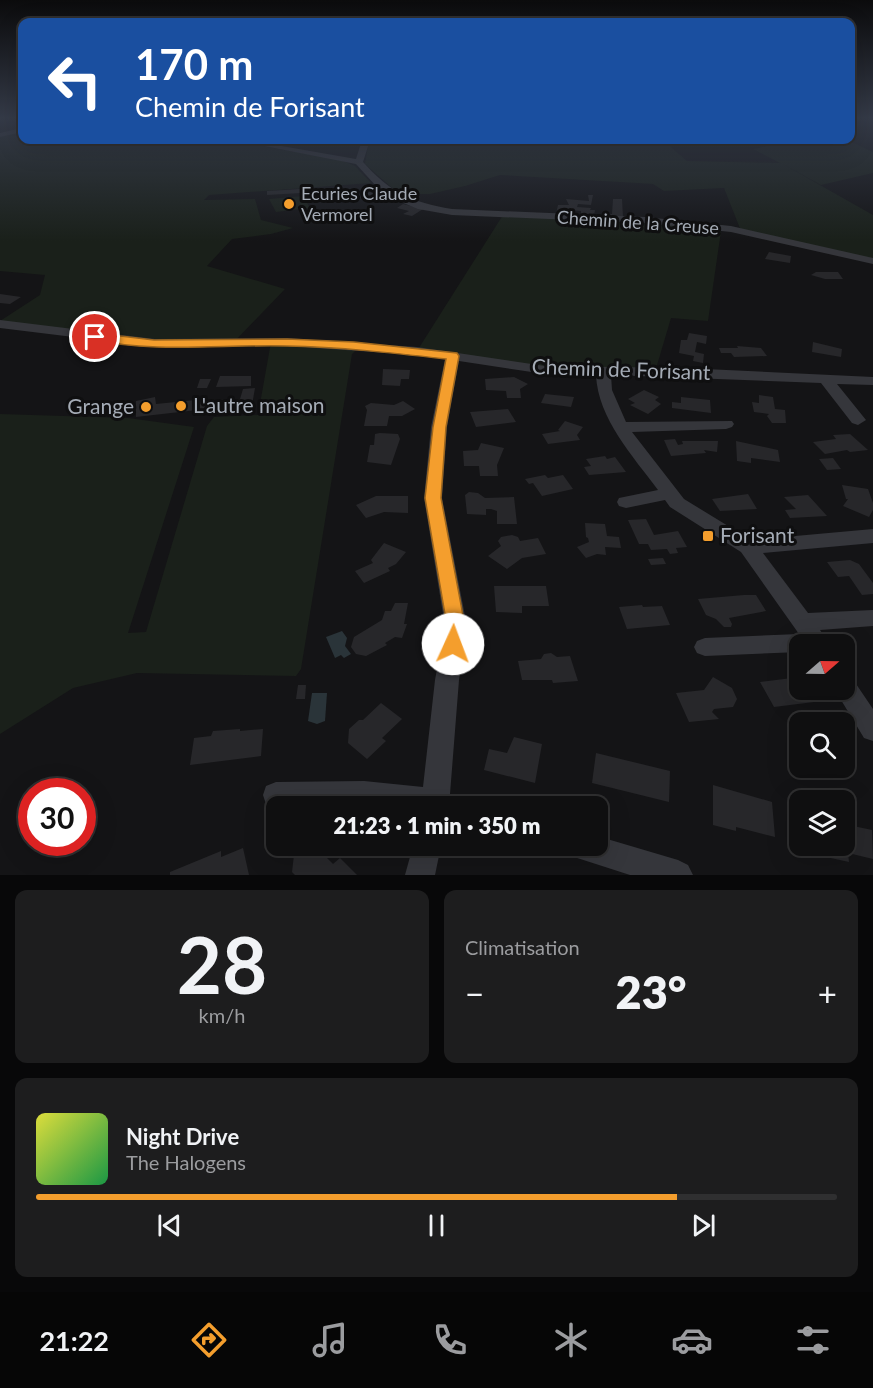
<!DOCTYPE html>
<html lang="fr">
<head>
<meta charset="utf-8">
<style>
  body { margin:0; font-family:Lato,sans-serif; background:#1d1d1e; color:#f1f3f6; height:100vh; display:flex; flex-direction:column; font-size:22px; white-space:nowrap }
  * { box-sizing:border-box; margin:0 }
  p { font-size:20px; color:#9b9c9f }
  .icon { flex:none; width:33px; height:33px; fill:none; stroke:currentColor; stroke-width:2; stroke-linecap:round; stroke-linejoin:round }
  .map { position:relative; height:875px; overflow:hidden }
  .drawer { display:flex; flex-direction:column; gap:15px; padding:15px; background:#080809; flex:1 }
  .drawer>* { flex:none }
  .guide { position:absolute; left:18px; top:18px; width:837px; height:126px; border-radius:12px; box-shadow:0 6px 24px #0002,0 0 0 2px #2f2f30; background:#1a4fa0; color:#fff; overflow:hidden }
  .needle { width:39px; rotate:70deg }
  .controls { position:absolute; left:789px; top:634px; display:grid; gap:12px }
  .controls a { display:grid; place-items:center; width:66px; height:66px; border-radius:12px; background:#0f0f10; box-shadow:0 6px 24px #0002,0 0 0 2px #2f2f30; font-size:30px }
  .speed { position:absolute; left:18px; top:778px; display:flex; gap:12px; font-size:30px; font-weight:700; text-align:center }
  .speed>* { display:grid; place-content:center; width:78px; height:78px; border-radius:50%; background:#0f0f10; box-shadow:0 6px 24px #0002,0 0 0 2px #2f2f30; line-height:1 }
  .speed .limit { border:9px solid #d22; background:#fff; color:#111 }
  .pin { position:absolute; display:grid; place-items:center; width:51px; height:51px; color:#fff; margin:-26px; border:3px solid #fff; border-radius:50%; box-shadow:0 2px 6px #0007 }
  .me { position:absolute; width:66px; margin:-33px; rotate:2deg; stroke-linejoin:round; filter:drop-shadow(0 0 4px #0008) }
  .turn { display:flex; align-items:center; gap:21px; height:126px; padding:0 18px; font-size:27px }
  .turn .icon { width:78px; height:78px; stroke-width:2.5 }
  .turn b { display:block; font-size:42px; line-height:51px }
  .big { font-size:45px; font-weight:800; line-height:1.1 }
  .drawer .widget { flex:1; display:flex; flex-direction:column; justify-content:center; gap:9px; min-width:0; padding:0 21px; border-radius:12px; background:#1d1d1e }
  .drawer .dial { align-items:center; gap:0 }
  .dial b { font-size:78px; line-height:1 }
  .song { display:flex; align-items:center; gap:18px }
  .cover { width:72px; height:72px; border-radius:9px; background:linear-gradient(135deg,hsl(60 70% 55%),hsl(140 70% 35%)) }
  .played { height:6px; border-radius:3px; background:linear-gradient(90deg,#f49e2d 80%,#2f2f30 80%) }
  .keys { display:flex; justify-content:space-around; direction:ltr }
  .heat { display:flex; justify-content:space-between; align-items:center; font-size:33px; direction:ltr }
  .drawer .tiles { flex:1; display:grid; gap:15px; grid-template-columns:1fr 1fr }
  .widget:last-child { grid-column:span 2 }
  .trip { position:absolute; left:266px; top:796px; width:342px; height:60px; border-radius:12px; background:#0f0f10; box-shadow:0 6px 24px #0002,0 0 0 2px #2f2f30; font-weight:800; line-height:60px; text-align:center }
  .menu { display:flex; height:96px; justify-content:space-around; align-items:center; background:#060606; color:#9b9c9f }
  .menu .icon { width:42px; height:42px }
  .menu .active { color:#f49e2d }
  .menu b { font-size:27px; color:#f1f3f6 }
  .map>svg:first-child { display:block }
</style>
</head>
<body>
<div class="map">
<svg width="873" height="875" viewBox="0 0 873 875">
  <rect width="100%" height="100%" fill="#141416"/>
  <g fill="#1a201a">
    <path d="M22 131V140H226L338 159 355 166 371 183 209 195 204 200 255 199 261 220 293 228 271 234 232 239 207 266 285 289 233 343H155L0 321 40 295 45 275 0 271V136Z"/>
    <path d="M397 140H663L687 161 780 163 753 149 799 140H847L873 152V173L821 185 781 163 873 215V261L741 231 724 188 664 191 653 184 500 175 465 186 430 194H399L365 164 368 146H396Z"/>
    <path d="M303 196 310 208 276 212 269 199Z"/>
    <path d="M503 215 645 220 721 231 708 321 671 318 655 372 545 370 417 351Z"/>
    <path d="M271 342 360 346 352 354 301 669 296 676 137 673 73 688 0 734V414L128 418 194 427 128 633 146 632 207 426 214 417 258 415Z"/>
  </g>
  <g fill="#2a3439">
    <path d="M342 631 347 638 345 646 351 654 344 658 341 655 335 658 326 637Z"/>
    <path d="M312 693H327L325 721 317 724 308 721Z"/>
  </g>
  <g fill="#27272a">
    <path d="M301 189V193L267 195V191Z"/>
    <path d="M370 192 379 196 369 199 354 197Z"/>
    <path d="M588 195H593L591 205 578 204 577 207 591 208 590 210H595L594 216 581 215V211L569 210 568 215 556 214 558 205H569L566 199 589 201Z"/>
    <path d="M613 199H622L623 217 602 216V213L612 214Z"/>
    <path d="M403 204 423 209 412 216 403 214 409 211 397 208Z"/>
    <path d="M769 252 791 256 790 263 765 259Z"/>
    <path d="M816 272H838L843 279H825L811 275Z"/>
    <path d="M0 294 21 297 10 304 0 303Z"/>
    <path d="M689 333 707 336 706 344 697 342 695 352 704 354 703 363 693 361 694 356 679 353 681 340H687Z"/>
    <path d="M813 342 842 349 841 357 812 352Z"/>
    <path d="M737 346 761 348 767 356 734 357 731 353H721L719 348H738Z"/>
    <path d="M383 369 410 370 409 379H401L400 386 382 385Z"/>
    <path d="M220 376H251V386L216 387Z"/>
    <path d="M514 377 528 384 520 389 521 398H507L506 391 486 390 485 379Z"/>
    <path d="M200 379H211L207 388H197Z"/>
    <path d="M255 388 252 405 240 399 243 389Z"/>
    <path d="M644 390 659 397 655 400 661 404 648 414 630 405 635 403 628 399Z"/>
    <path d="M545 394 574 397 571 407 541 403Z"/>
    <path d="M759 395 773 397 775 409 785 410 786 423H772L767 416 769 414 754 412 752 402 759 403Z"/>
    <path d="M155 397 156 404 206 399V409L136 417V401Z"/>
    <path d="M681 397 710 400 711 413 672 408V402L681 403Z"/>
    <path d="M240 399 250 409 211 410 215 400Z"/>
    <path d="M403 401 415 409 402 416H389L387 426H364L367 410 365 406 371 403 394 405Z"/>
    <path d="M508 409 516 422 476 427 470 412Z"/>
    <path d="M565 421 583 427 577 435 580 440 548 444 542 434 560 431 558 430Z"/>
    <path d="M380 433 398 434 400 439 391 465 367 462 370 445H374L375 434Z"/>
    <path d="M850 434 868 450 850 452 847 450 825 454 813 442 836 439 833 435Z"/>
    <path d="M675 439 678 445 683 444 682 441H718L717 452 704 450 706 453 671 456 664 440Z"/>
    <path d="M736 441 778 450 780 462 751 458V463L737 461Z"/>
    <path d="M481 443 504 448 497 465 498 476H480L479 466H464L463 451 478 450Z"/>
    <path d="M605 456 607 459 615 457 626 472 589 475 584 467 591 466 586 459Z"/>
    <path d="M833 458 841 469 827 470 819 459Z"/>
    <path d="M545 475 548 478 563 475 573 489 542 496 533 483 529 484 525 479Z"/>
    <path d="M842 485 868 489 873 503V510L869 517 843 506 848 499H846Z"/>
    <path d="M469 492 478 493 485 498 514 497 517 524H497V511L491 509H486V515L467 514 465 495Z"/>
    <path d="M748 494 757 509 720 511 712 499Z"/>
    <path d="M808 495 827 516 790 518 785 510 796 509 784 497Z"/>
    <path d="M376 496H408V513L384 512 366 518 356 505Z"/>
    <path d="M646 519 654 535 678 531 687 547 676 548 678 553 670 554 667 549 651 550 648 544H639L628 520Z"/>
    <path d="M585 523 605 524 607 536 619 537 621 548 605 547 606 555 597 554 586 558 577 547 589 542 588 538 586 537Z"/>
    <path d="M512 535 518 537 520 541 538 538 546 554 522 558 507 569 488 556 501 546 498 541 501 537Z"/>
    <path d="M384 543 406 552 396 564 388 568 390 571 364 583 355 571 373 563 371 560Z"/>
    <path d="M663 558 666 564 651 565 648 559Z"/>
    <path d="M850 560 859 564 873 583V594L862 595 849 576 838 577 827 562Z"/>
    <path d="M494 586H546L549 606H522V613L496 612Z"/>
    <path d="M744 595H756L766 611 729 618 732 624 731 627H724L716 619 706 615 698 599Z"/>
    <path d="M395 603H408L404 624H407L402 638 395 637 385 643 387 645 366 656 356 654 351 647 354 637 382 620 385 611H391Z"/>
    <path d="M642 605 643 607 662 606 670 625 627 629 619 607Z"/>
    <path d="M551 653 557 657 570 656 578 681 553 683 552 680H522L518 661 541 659 544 654Z"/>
    <path d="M713 677 732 688 737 699 733 707 714 709 712 712 719 719 689 722 676 693 704 690Z"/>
    <path d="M800 677V690H823L825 693 817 694 822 701 774 707 760 682Z"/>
    <path d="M298 685H306L305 699H296Z"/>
    <path d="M381 703 402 719 382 738 386 741 367 759 348 743 349 729 359 720H363Z"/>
    <path d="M240 729V731L263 729 261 756 190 765 194 738 211 736 213 731Z"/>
    <path d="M514 737 542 744 535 783 484 770 489 749 507 753Z"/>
    <path d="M596 753 670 771 669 802 592 783Z"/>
    <path d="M713 785 772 802 775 837 736 827V831L713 825Z"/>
    <path d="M844 824 872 830 873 859 848 853 849 862 817 855 816 846H844Z"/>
    <path d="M295 846H331V850L325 856 333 864 340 858 357 875H295L292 872Z"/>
    <path d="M243 848 249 875H170V872L221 851V857Z"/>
  </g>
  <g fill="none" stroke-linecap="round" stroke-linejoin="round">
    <g fill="#35363b" fill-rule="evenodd">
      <path d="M22 128V132L0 137V133Z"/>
      <path d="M233 140H247L356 159 362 140H370L363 162C391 193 411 202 452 209L645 217 731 226 873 258V264L731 232 645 223 452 215 418 209 396 200 376 186 356 164Z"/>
      <path d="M0 320 155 339 287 338 417 347 545 366 684 368 873 377V385L837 384 866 420 858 425 852 423 821 383 611 375 612 390 626 422 732 421 734 424 732 427 726 429 632 432 684 499 751 540 873 529V543L763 553 808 613 873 610V626L820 630 830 645H800V652L705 656 697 653 694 647 697 641 705 638 799 634 741 552 670 507 665 500 626 508 619 506 617 502 619 498 658 490C633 456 598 419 596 375L545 374 459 361 447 427 442 498 467 626 459 680 450 794 460 798 464 807 276 808 266 804 263 795 266 786 276 782 364 781 423 787 435 680 445 626 424 498 431 427 445 359 417 355 287 346 155 347 0 328Z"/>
      <path d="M844 675 852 678 873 709V741L864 738 835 690H844Z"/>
      <path d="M597 836 678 860 688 865 693 875H630L571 856 567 846H597Z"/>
      <path d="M413 846H441L435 875H405Z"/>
    </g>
  </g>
  <linearGradient id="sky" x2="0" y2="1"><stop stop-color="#0b0b0c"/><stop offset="0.49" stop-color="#343a47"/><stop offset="1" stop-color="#343a47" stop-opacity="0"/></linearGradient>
  <rect width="873" height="241" fill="url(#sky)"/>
  <path fill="#f49e2d" stroke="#9f671d" stroke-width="1.5" d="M95 333 154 340 287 339 354 342 457 353 459 356 446 427 441 498 465 626 460 649 453 651 447 649 444 644 447 626 425 498 433 427 446 359C393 353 340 347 287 346 223 344 155 354 91 339V334Z"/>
  <g fill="#f49e2d" stroke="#0f0f10" stroke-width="2">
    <circle cx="289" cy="204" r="6"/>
    <circle cx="181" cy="406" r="6"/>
    <circle cx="146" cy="407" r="6"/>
    <rect x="702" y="530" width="12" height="12" rx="3"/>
  </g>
  <g text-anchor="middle" stroke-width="6" stroke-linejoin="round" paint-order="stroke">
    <g font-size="18" fill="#a5acb6" stroke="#0f0f10" text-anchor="start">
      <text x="301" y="200">Ecuries Claude<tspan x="301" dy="21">Vermorel</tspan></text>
    </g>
    <g font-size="18" fill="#a5acb6" stroke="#0f0f10">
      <text transform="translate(638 223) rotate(4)" y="6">Chemin de la Creuse</text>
    </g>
    <g font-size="21" fill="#a5acb6" stroke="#0f0f10">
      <text transform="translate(621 370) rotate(2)" y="7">Chemin de Forisant</text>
    </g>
    <g font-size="21" fill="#a5acb6" stroke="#0f0f10" text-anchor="start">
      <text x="193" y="413">L'autre maison</text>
      <text x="134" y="414" text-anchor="end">Grange</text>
      <text x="720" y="543">Forisant</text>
    </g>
  </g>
</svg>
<div class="controls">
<a><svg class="needle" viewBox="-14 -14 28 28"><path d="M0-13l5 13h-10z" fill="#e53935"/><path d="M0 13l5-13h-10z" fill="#9b9c9f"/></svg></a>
<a><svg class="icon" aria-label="search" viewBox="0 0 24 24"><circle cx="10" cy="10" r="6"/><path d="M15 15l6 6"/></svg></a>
<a><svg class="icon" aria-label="layers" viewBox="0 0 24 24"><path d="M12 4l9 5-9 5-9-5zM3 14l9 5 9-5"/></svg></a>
</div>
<div class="speed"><div class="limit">30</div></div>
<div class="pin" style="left:95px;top:337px;background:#d93025"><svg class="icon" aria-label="arrive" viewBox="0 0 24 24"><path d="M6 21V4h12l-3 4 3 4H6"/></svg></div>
<svg class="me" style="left:453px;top:644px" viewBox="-20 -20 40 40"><circle r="19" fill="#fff"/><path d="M0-13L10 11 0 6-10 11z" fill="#f49e2d"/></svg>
<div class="trip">21:23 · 1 min · 350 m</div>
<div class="guide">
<div class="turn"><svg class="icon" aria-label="left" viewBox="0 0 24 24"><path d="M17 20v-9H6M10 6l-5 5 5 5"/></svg><div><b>170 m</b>Chemin de Forisant</div></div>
</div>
</div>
<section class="drawer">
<div class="tiles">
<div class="widget dial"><b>28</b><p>km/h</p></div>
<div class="widget"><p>Climatisation</p>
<div class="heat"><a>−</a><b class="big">23°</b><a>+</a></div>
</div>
<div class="widget">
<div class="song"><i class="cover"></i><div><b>Night Drive</b><p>The Halogens</p></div></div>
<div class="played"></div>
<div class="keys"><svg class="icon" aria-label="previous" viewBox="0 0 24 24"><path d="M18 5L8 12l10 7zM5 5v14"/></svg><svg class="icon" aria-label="pause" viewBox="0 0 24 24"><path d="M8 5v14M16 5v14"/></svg><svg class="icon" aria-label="next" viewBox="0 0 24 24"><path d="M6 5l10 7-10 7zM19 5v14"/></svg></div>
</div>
</div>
</section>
<nav class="menu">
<b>21:22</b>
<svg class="icon active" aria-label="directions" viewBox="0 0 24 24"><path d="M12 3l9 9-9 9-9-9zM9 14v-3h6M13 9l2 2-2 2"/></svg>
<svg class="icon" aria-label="music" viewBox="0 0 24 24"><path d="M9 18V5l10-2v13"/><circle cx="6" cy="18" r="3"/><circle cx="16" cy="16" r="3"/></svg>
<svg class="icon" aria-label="phone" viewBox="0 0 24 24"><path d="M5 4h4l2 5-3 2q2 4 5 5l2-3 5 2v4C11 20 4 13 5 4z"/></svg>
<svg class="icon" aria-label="climate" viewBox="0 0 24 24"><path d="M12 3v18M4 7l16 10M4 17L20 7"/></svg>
<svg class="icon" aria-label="car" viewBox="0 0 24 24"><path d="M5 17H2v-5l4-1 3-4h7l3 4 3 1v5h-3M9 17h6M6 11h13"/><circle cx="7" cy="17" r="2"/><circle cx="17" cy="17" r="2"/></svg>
<svg class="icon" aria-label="filters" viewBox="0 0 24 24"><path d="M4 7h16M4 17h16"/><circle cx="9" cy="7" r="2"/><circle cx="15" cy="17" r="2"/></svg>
</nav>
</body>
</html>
